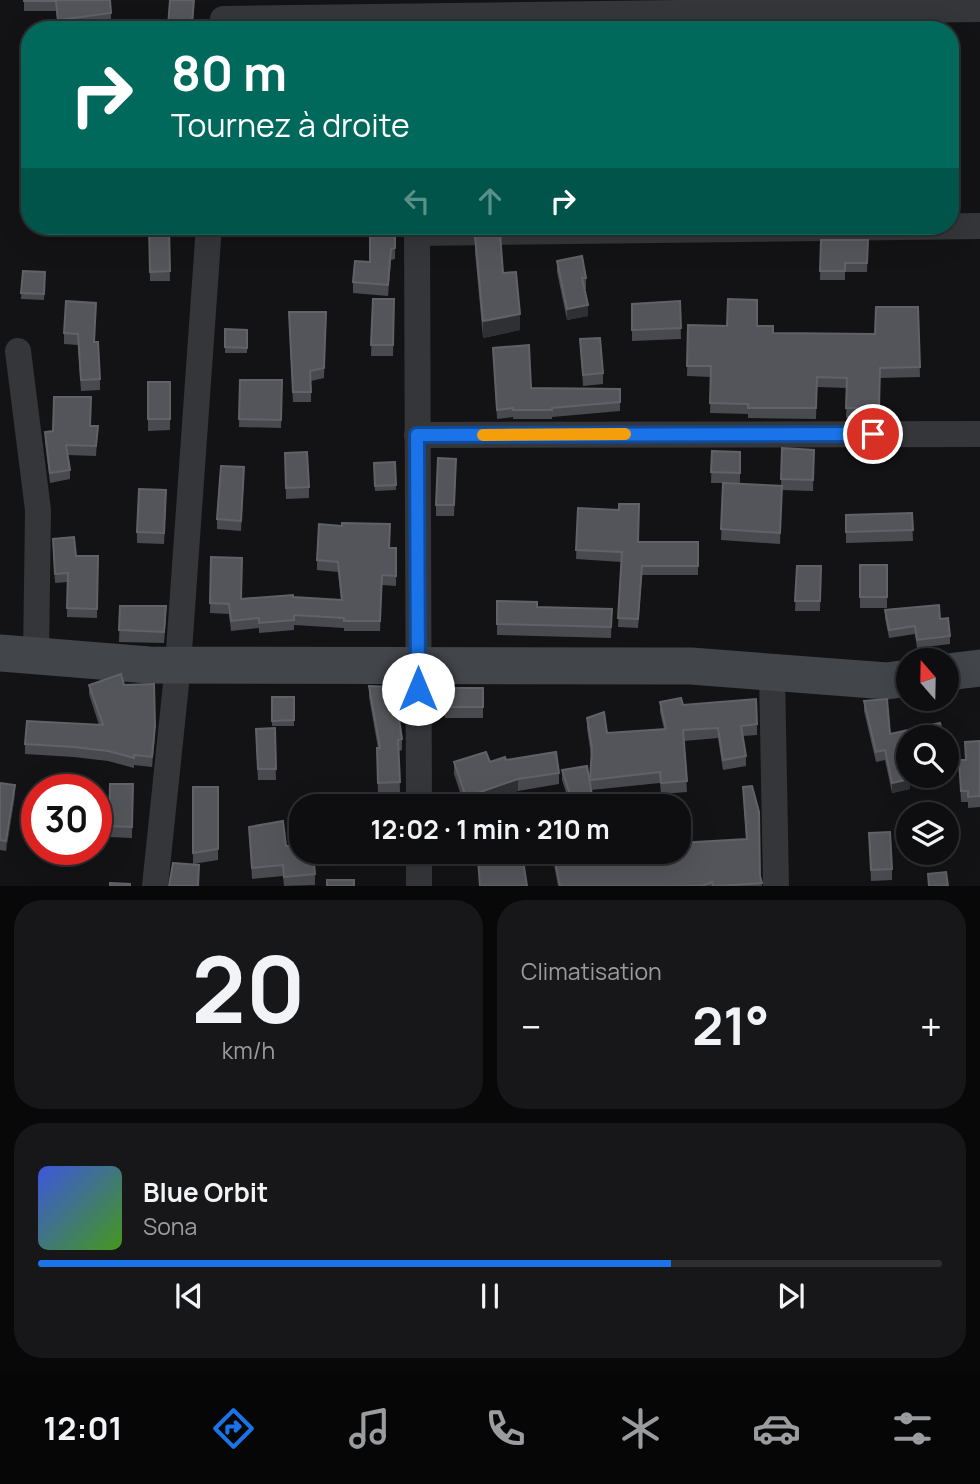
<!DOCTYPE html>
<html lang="fr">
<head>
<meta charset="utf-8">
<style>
  body { margin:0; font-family:Manrope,sans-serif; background:#171719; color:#f1f3f6; height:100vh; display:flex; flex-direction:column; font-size:26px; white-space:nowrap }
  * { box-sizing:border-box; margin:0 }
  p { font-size:23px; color:#9b9c9f }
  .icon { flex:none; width:38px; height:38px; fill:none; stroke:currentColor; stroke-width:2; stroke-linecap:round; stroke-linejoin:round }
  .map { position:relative; height:886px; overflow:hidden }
  .panel { display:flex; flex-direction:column; gap:14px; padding:14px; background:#080809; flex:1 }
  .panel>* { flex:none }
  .banner { position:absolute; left:21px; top:21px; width:938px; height:214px; border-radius:28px; box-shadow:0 7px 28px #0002,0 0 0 2px #2e2e30; background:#00695c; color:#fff; overflow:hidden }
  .needle { width:46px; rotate:340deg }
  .controls { position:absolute; left:896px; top:648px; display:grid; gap:14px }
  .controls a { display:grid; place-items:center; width:63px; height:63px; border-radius:50%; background:#0e0e10; box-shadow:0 7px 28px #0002,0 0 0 2px #2e2e30; font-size:35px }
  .speed { position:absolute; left:21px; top:774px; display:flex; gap:14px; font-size:35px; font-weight:700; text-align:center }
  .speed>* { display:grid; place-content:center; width:91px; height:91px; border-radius:50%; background:#0e0e10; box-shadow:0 7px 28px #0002,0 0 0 2px #2e2e30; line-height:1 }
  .speed .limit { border:10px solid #d22; background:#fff; color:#111 }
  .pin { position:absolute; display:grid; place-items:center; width:60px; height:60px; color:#fff; margin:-30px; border:4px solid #fff; border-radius:50%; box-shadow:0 2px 7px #0007 }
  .me { position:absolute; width:77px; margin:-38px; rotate:0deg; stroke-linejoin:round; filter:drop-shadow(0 0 5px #0008) }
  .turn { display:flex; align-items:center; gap:24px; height:147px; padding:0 35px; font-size:32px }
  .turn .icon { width:91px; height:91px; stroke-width:2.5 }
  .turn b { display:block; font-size:49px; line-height:60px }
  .lanes { display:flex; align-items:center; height:66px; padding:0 35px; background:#0003; justify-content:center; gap:35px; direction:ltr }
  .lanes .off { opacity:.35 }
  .big { font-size:52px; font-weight:700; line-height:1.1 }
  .panel .card { flex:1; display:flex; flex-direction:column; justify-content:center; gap:10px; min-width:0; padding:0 24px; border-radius:28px; background:#171719 }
  .panel .dial { align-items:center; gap:0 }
  .dial b { font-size:91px; line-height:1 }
  .song { display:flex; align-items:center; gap:21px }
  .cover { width:84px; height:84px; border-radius:10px; background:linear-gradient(135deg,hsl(230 70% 55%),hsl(100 70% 35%)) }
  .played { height:7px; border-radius:4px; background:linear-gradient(90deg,#1a73e8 70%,#2e2e30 70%) }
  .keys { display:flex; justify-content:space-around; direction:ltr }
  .heat { display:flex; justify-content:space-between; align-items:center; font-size:38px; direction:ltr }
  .panel .tiles { flex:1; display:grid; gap:14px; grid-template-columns:1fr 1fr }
  .card:last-child { grid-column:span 2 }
  .trip { position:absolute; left:289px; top:794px; width:402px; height:70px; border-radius:28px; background:#0e0e10; box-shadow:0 7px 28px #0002,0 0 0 2px #2e2e30; font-weight:700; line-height:70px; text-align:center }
  .tabs { display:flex; height:112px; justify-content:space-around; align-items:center; background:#060606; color:#9b9c9f }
  .tabs .icon { width:49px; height:49px }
  .tabs .on { color:#1a73e8 }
  .tabs b { font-size:32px; color:#f1f3f6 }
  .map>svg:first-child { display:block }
</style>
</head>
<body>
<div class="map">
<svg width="980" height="886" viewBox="0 0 980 886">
  <rect width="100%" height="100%" fill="#131315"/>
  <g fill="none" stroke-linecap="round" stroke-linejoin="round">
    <g stroke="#343639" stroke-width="26">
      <path d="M222 30 223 19 980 9"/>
      <path d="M417 226 419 807"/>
      <path d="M417 233 980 226"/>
      <path d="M18 351 38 510 36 656"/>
      <path d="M417 435 980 434"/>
      <path d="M772 673 776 886"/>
      <path d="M419 852V886"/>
      <path d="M155 886 178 665 209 226"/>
    </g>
    <g stroke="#424549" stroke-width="37">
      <path d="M0 653 149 665 691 666 887 681 908 678"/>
      <path d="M947 672 980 668"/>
    </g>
  </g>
  <g fill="#494a50">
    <path d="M24 0H111V23L58 29 56 11H24Z"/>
    <path d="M194 9 192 30H162L168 27Z"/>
    <rect x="950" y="113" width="3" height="33"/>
    <path d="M149 226H169L170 281H150Z"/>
    <path d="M395 226V259L391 260 388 296 353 293V282L370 262Z"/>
    <path d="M475 236 503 273 520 330 483 338 475 252Z"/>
    <path d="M821 240H868L867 272H845V280H820Z"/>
    <path d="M557 261 586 278V289H584L588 316 567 320 557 272Z"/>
    <path d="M23 271 45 272 44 300 21 299Z"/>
    <path d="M373 299H394L393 356H371Z"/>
    <path d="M680 301 681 339 632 341V304Z"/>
    <path d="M918 307 920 377 880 378 879 418H846L847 388 817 387 816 419 748 418V414L710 413 711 377 687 376 688 325 757 326 773 333 875 334Z"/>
    <path d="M326 312 324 378 311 381V402H293L289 322Z"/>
    <path d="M96 314 94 342 100 379V390L81 391 78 345 64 344V333Z"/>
    <path d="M225 329 247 330V353H225Z"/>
    <path d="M580 339 603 373V384L583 386Z"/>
    <path d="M493 348 531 388 620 402V411L552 417V419H513V417L497 419Z"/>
    <path d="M240 380H282L281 428 239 427Z"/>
    <path d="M148 382H170V430L148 431Z"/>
    <path d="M90 426H98L96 456 68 455 70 470V479L50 483 45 442V432Z"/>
    <path d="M782 448 814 450 813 491 782 490 780 544 721 540 723 483H711L712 451 740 452V484L781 485Z"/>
    <path d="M285 453 309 487V498L286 499Z"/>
    <path d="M395 462 396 490 375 491 374 463Z"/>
    <path d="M456 470 454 516H436V505Z"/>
    <path d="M244 477 241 531 217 529V519Z"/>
    <path d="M166 501 164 544 137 543V532Z"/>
    <path d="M578 508 638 542H698V575H642L638 628 618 627 621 562 576 559Z"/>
    <path d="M912 513 913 541 846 543V515Z"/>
    <path d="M53 548 76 556H98L97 618 67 617V582L55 583Z"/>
    <path d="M389 548H396V586L382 585 380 631H344V628L294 625V630L259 633V628L231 631 229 614 210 613 211 557 242 599 293 597 341 600 338 572 317 570V560Z"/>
    <rect x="860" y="565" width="27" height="43"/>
    <path d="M797 566H821L820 611H795Z"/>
    <path d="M120 606 166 617 164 643 119 642Z"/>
    <path d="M537 607 612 609 611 638 497 635V624Z"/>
    <path d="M885 610 940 619 950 636V644L917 648 915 634 889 638 885 618Z"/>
    <path d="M89 685H124L155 736 152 767 134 765V768L108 761 74 757 25 754V744L99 725 89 694Z"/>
    <path d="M369 686 390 706 402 739V750L399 751 400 793 378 794 377 759 378 748 369 697Z"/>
    <rect x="445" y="688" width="38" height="30"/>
    <rect x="272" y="697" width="22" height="29"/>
    <path d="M864 701 890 734 949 776 910 784V789L892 793 885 760 876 762 864 711Z"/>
    <path d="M660 702 683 705 757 724V735L743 736 746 756V766L723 770 718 738 684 741 687 792 661 794 660 783 591 790 594 807H571L562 780V770L590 785 591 756 587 728V718L607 733 664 729 660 712Z"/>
    <path d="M275 728 276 780H258L256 740Z"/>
    <path d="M980 741V807L968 808V802H961L959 760H966L965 742Z"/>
    <path d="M506 760 559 773V784L518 791 469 807H465L454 774V762H490Z"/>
    <path d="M0 783 15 795 6 851 0 850Z"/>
    <path d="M110 784H133L132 838 109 837Z"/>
    <path d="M193 787H218V860L193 864Z"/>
    <path d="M743 787 762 886H558L553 859V852H608L609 855 746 839Z"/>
    <path d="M249 827 286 846 315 874V885L284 886 283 876 252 879Z"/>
    <path d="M869 833 892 869V880L871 881Z"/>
  </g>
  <g fill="#2f3034">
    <path d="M391 249V260L388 296V285Z"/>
    <path d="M588 305V316L567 320V309Z"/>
    <path d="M520 314V330L483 338V321Z"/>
    <path d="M155 726V736L152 767V757Z"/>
    <path d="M947 766H949V776L910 784V789L892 793V783L909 775H947Z"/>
    <path d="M518 779V791L469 807H466V797Z"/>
    <path d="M15 785V795L6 851V841Z"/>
  </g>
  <g fill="#53555a" stroke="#606268" stroke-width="2">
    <path d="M24 0H110L111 13 58 20 56 1H24Z"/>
    <path d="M170 0H194L192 23H189L188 30H162L163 26 168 27Z"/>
    <rect x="950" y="113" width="3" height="22"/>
    <path d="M149 226H169L170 271 150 272Z"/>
    <path d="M370 226H395V248L391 249 388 285 353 282 355 261 370 262Z"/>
    <path d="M500 233 503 273 516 272 520 314 483 321 475 236Z"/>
    <path d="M821 240H868L867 263H845V271H820Z"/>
    <path d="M582 256 586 278H582L588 305 567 309 557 261Z"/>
    <path d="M23 271 45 272 44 294 21 293Z"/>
    <path d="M373 299H394L393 345H371Z"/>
    <path d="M728 299 757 300V326H773V333L875 334 876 307H918L920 367 880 368 879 408H846L847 378 817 377 816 408H748V404L710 403 711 366H687L688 325 727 326Z"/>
    <path d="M66 301 96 303 94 342H98L100 379 81 380 78 334 64 333Z"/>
    <path d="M680 301 681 328 632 330V304Z"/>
    <path d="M289 312H326L324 368 310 371 311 392H293Z"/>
    <path d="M225 329 247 330V348L225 347Z"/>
    <path d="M600 338 603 373 583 375 580 339Z"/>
    <path d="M529 345 531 388 620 389V402L552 408V410H513V408L497 410 493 348Z"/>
    <path d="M240 380H282L281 420 239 419Z"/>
    <rect x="148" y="382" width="22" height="37"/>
    <path d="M54 397H91L90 426H98L96 446 66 445 70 470 50 473 45 432 53 431Z"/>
    <path d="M782 448 814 450 813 480 781 479Z"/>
    <path d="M712 451 740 452V473L711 472Z"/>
    <path d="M307 452 309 487 286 488 285 453Z"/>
    <path d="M438 458 456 459 454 505H436Z"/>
    <path d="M395 462 396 485 375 486 374 463Z"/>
    <path d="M221 466 244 467 241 521 217 519Z"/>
    <path d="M723 483 782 486 780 533 721 529Z"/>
    <path d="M139 489 166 490 164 533 137 532Z"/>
    <path d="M619 504H639L638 542H698V566H642L638 619 618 618 622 552 576 550 578 508 619 510Z"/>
    <path d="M912 513 913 530 846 532V515Z"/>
    <path d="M342 523 390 524 389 548H396V576L382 575 380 621H344V618L294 615V620L259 623V618L231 621 229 604 210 603 211 557 242 558 241 599 293 595V597L342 600 338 562 317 560 319 524 342 526Z"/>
    <path d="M74 537 76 556H98L97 609 67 608 68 573 55 574 53 539Z"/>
    <rect x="860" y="565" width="27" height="32"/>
    <path d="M797 566H821L820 601H795Z"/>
    <path d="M497 601 537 602V607L612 609 611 627 497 624Z"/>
    <path d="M939 605 940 619 948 618 950 636 917 640 915 626 889 630 885 610Z"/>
    <path d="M120 606H166L164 632 119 630Z"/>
    <path d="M121 674 124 685 154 684 155 726 152 757 134 755V758L108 751 74 747 25 744 27 721 103 725 89 685Z"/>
    <path d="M369 686 390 687 389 707 397 705 402 739 398 740 400 782 378 783 377 748H380Z"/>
    <rect x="445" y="688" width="38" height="19"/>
    <path d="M272 697H294V720L272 721Z"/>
    <path d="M681 698 683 705 756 699 757 724 741 726 746 756 723 760 718 728 683 730 687 781 661 783 660 772 590 780 592 748 587 718 604 712 607 733 666 729 660 702Z"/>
    <path d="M887 699 890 734 940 723 943 737H908V775H909L910 779 892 783 885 750 876 752 864 701Z"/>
    <path d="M275 728 276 769H258L256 729Z"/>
    <path d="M980 741V796L968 797V791H961L959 760H966L965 742Z"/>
    <path d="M486 752 490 762 505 757 506 760 556 752 559 773 518 779 466 797 454 762Z"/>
    <path d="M947 753 949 766H947Z"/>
    <path d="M587 766 594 807H574L562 770Z"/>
    <path d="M0 783 15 785 6 841 0 840Z"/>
    <path d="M110 784H133L132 827 109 826Z"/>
    <path d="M752 786 759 812 760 876 762 883 718 886H713L712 882 702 886H560L553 852H608L609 855 619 852H679V843L747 839 743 787Z"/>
    <path d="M193 787H218V849L193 853Z"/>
    <path d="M283 821 286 846 301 845V852H313L315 874 284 877 283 865 252 868 249 827Z"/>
    <path d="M890 832 892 869 871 870 869 833Z"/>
    <path d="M508 855 509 865 523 860 527 886H480L478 859Z"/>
    <path d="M173 863 199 865 198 886H169Z"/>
    <path d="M946 872 948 886H929L928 874Z"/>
    <rect x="327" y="880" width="27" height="6"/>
    <path d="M110 883 130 884V886H110Z"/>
  </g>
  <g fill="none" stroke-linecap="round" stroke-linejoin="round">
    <g stroke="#114b97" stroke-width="18">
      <path id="route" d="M418 689 417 435 873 434"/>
    </g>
    <use href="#route" stroke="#1a73e8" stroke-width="12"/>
    <path stroke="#f59e0b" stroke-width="12" d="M483 435 625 434"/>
  </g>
</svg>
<div class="controls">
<a><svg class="needle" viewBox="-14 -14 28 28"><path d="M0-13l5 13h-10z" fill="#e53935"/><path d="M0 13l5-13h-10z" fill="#9b9c9f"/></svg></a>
<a><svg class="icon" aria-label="search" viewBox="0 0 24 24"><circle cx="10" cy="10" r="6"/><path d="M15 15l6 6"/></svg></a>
<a><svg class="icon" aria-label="layers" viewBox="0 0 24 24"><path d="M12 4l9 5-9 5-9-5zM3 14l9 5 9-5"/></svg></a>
</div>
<div class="speed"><div class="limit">30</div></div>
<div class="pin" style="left:873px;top:434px;background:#d93025"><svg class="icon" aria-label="arrive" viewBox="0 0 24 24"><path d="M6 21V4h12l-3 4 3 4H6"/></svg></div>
<svg class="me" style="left:418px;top:689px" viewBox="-20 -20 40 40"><circle r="19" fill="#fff"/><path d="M0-13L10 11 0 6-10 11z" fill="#1a73e8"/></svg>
<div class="trip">12:02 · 1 min · 210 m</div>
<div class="banner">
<div class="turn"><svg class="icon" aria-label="right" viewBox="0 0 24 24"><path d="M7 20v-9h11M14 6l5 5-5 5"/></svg><div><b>80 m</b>Tournez à droite</div></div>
<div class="lanes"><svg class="icon off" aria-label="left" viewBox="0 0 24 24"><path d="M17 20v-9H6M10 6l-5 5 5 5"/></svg><svg class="icon off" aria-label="ahead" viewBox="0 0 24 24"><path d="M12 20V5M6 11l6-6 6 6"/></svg><svg class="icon" aria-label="right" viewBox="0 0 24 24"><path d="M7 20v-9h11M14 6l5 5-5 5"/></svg></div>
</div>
</div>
<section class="panel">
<div class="tiles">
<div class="card dial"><b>20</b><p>km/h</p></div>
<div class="card"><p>Climatisation</p>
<div class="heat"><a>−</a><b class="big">21°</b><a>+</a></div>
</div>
<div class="card">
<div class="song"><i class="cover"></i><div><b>Blue Orbit</b><p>Sona</p></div></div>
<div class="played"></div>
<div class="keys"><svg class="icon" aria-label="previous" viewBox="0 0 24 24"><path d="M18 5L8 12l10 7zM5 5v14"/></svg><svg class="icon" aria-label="pause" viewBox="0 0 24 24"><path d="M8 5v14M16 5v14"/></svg><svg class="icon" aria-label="next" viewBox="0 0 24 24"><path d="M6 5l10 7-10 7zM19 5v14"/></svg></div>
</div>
</div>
</section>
<nav class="tabs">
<b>12:01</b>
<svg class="icon on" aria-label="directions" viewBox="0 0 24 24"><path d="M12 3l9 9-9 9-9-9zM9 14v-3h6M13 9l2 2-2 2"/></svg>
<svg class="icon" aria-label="music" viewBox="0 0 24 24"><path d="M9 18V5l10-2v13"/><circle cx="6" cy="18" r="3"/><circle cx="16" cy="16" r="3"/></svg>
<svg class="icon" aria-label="phone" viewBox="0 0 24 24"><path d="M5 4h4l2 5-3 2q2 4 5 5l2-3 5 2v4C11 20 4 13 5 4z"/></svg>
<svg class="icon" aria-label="climate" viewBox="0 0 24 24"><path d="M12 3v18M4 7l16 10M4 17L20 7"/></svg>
<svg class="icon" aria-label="car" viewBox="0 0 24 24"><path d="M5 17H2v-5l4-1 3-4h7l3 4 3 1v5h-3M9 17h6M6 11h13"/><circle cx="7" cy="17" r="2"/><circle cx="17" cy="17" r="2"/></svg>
<svg class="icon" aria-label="filters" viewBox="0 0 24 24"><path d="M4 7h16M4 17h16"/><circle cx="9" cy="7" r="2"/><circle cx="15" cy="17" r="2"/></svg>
</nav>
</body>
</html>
